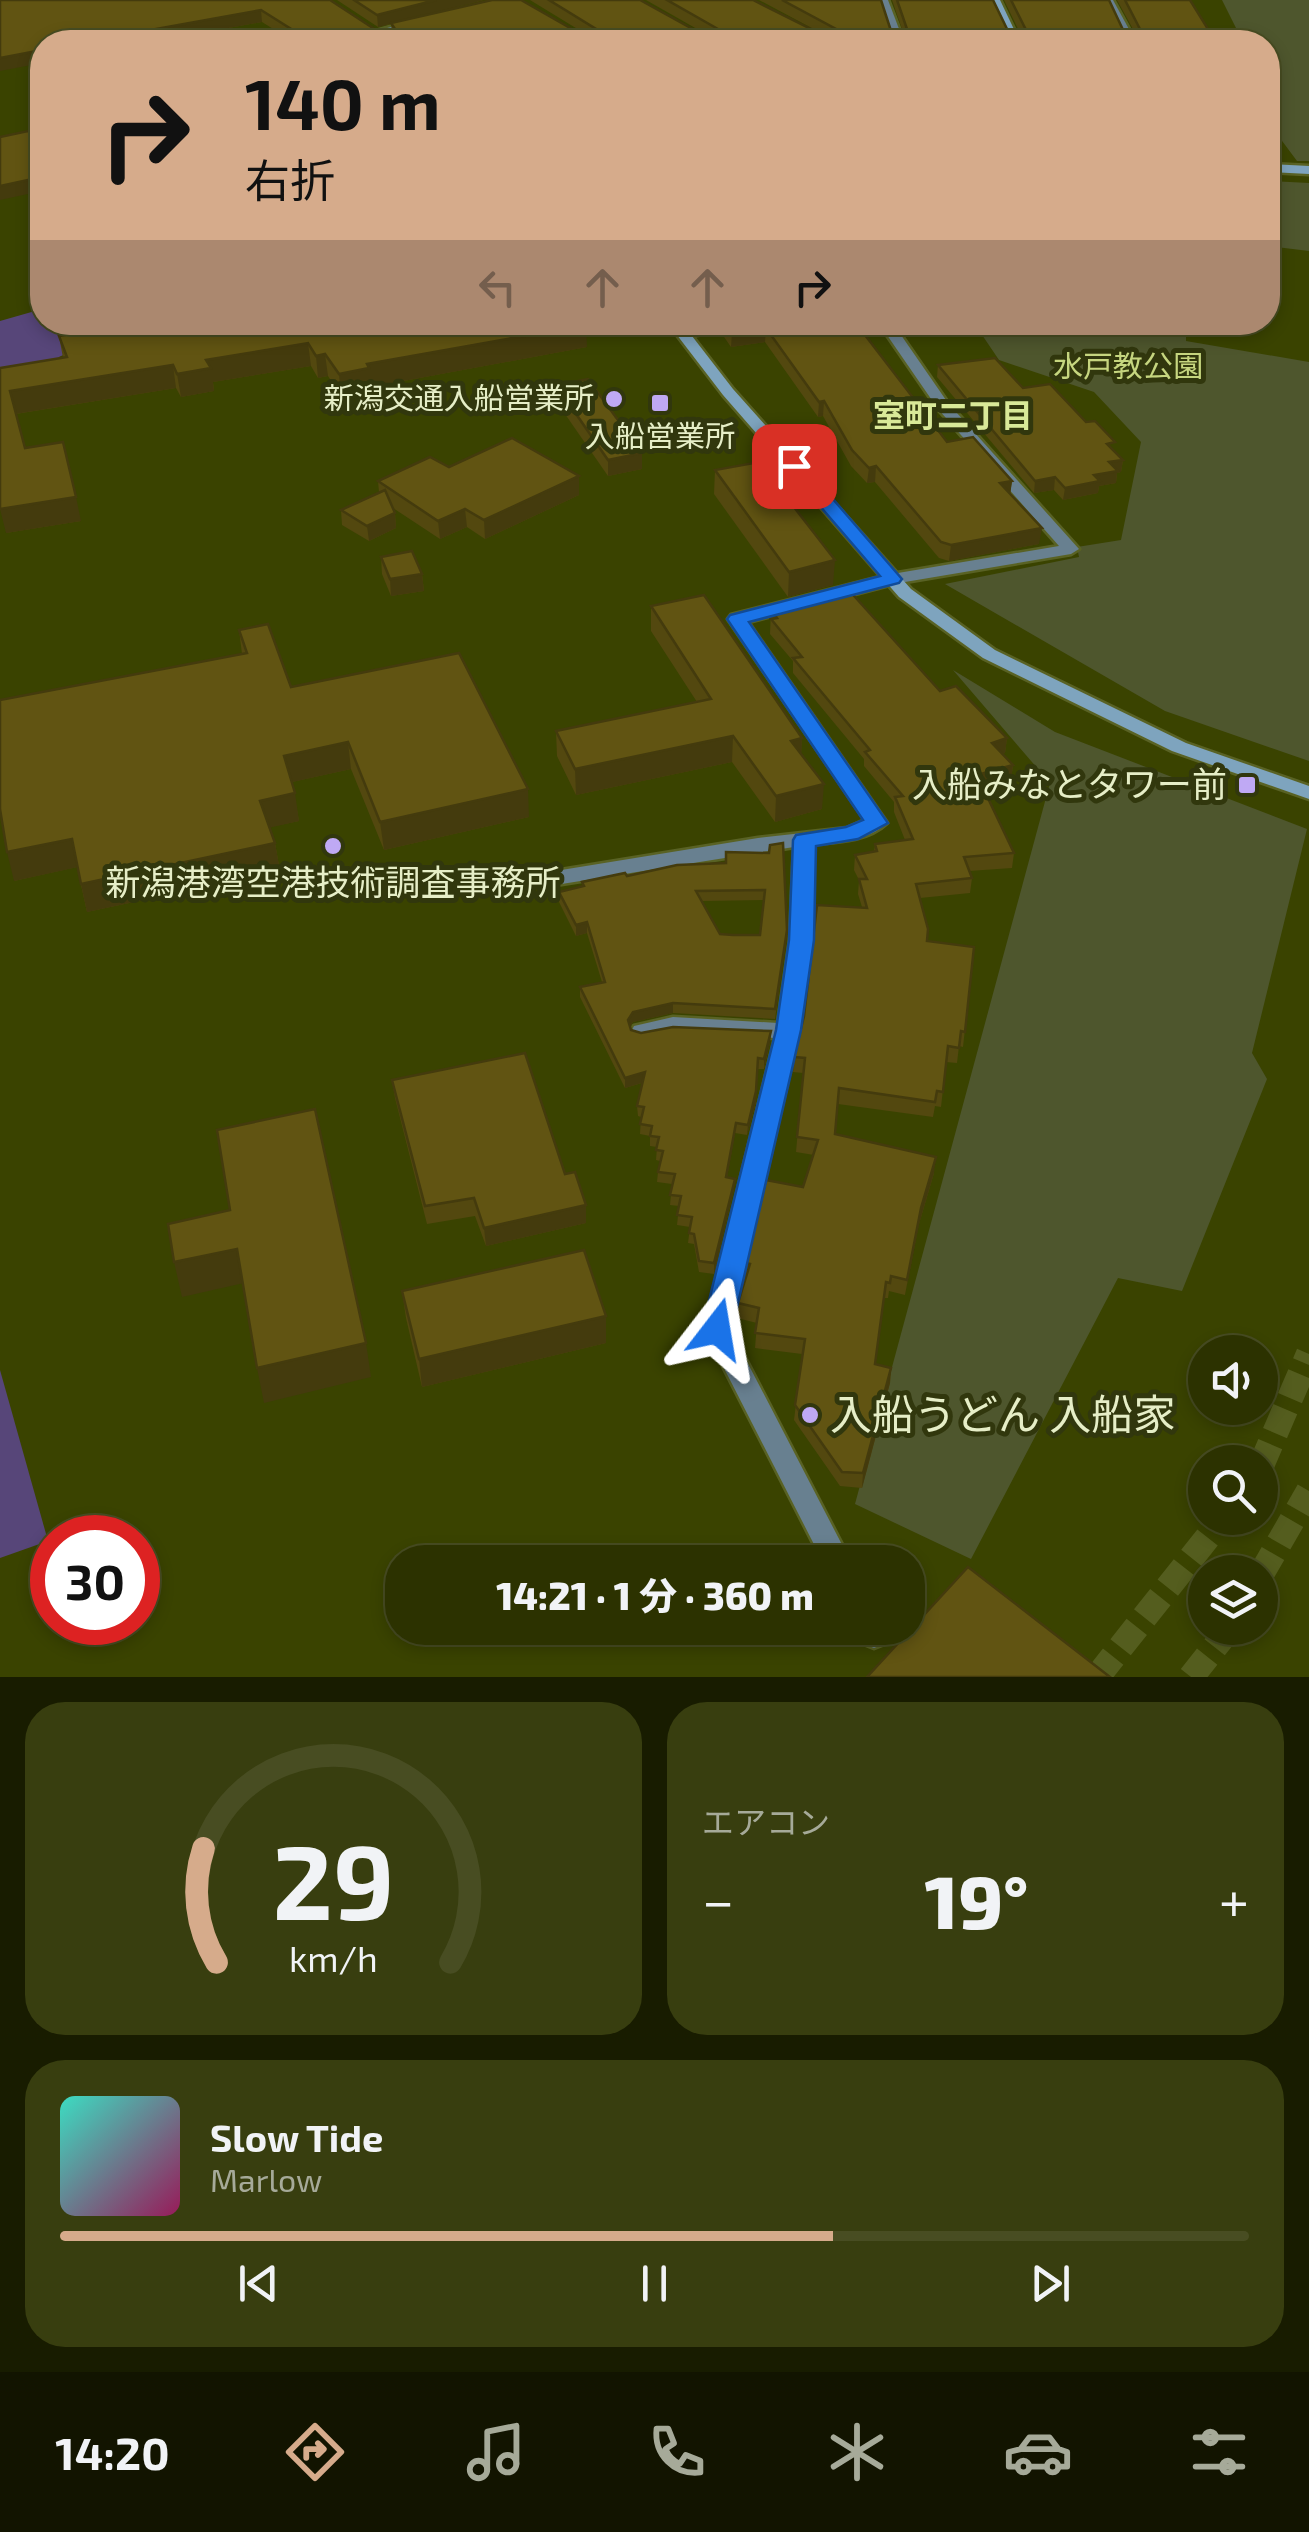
<!DOCTYPE html>
<html lang="ja">
<head>
<meta charset="utf-8">
<style>
  body { margin:0; font-family:"Exo 2","Noto Sans JP",sans-serif; background:#383e0f; color:#f1f3f6; height:100vh; display:flex; flex-direction:column; font-size:38px; white-space:nowrap }
  * { box-sizing:border-box; margin:0 }
  p { font-size:32px; color:#a6aa99 }
  .icon { flex:none; width:55px; height:55px; fill:none; stroke:currentColor; stroke-width:2; stroke-linecap:round; stroke-linejoin:round }
  .map { position:relative; height:1677px; overflow:hidden }
  .sheet { display:flex; flex-direction:column; gap:25px; padding:25px; background:#181c00; flex:1 }
  .sheet>* { flex:none }
  .hud { position:absolute; left:30px; top:30px; width:1250px; height:305px; border-radius:40px; box-shadow:0 5px 15px #0003,0 0 0 2px #484d22; background:#d6ab8b; color:#111; overflow:hidden }
  .tools { position:absolute; left:1188px; top:1335px; display:grid; gap:20px }
  .tools a { display:grid; place-items:center; width:90px; height:90px; border-radius:50%; background:#2c3200; box-shadow:0 5px 15px #0003,0 0 0 2px #484d22; font-size:50px }
  .speed { position:absolute; left:30px; top:1515px; display:flex; gap:20px; font-size:50px; font-weight:700; text-align:center }
  .speed>* { display:grid; place-content:center; width:130px; height:130px; border-radius:50%; background:#2c3200; box-shadow:0 5px 15px #0003,0 0 0 2px #484d22; line-height:1 }
  .speed .limit { border:15px solid #d22; background:#fff; color:#111 }
  .pin { position:absolute; display:grid; place-items:center; width:85px; height:85px; color:#fff; margin:-42px; border-radius:20px; box-shadow:0 5px 15px #0006 }
  .me { position:absolute; width:110px; margin:-55px; rotate:14deg; stroke-linejoin:round; filter:drop-shadow(0 0 8px #0008) }
  .turn { display:flex; align-items:center; gap:35px; height:210px; padding:0 50px; font-size:45px }
  .turn .icon { width:130px; height:130px; stroke-width:2.5 }
  .turn b { display:block; font-size:70px; line-height:85px }
  .lanes { display:flex; align-items:center; height:95px; padding:0 50px; background:#0003; justify-content:center; gap:50px; direction:ltr }
  .lanes .off { opacity:.35 }
  .big { font-size:75px; font-weight:800; line-height:1.1 }
  .sheet .widget { flex:1; display:flex; flex-direction:column; justify-content:center; gap:15px; min-width:0; padding:0 35px; border-radius:40px; background:#383e0f }
  .sheet .dial { align-items:center; gap:0 }
  .dial svg { height:260px; overflow:visible; fill:none; stroke:#484d22; stroke-width:7; stroke-linecap:round; text-anchor:middle }
  .dial text { fill:#f1f3f6; stroke:none }
  .song { display:flex; align-items:center; gap:30px }
  .cover { width:120px; height:120px; border-radius:15px; background:linear-gradient(135deg,hsl(170 70% 55%),hsl(330 70% 35%)) }
  .played { height:10px; border-radius:5px; background:linear-gradient(90deg,#d6ab8b 65%,#484d22 65%) }
  .keys { display:flex; justify-content:space-around; direction:ltr }
  .heat { display:flex; justify-content:space-between; align-items:center; font-size:55px; direction:ltr }
  .sheet .tiles { flex:1; display:grid; gap:25px; grid-template-columns:1fr 1fr }
  .widget:last-child { grid-column:span 2 }
  .trip { position:absolute; left:385px; top:1545px; width:540px; height:100px; border-radius:40px; background:#2c3200; box-shadow:0 5px 15px #0003,0 0 0 2px #484d22; font-weight:800; line-height:100px; text-align:center }
  .tab-bar { display:flex; height:160px; justify-content:space-around; align-items:center; background:#121400; color:#a6aa99 }
  .tab-bar .icon { width:70px; height:70px }
  .tab-bar .selected { color:#d6ab8b }
  .tab-bar b { font-size:45px; color:#f1f3f6 }
  .map>svg:first-child { display:block }
</style>
</head>
<body>
<div class="map">
<svg width="1309" height="1677" viewBox="0 0 1309 1677">
  <rect width="100%" height="100%" fill="#3a4300"/>
  <g fill="#4e562d">
    <path d="M1222 0H1309V161H1297L1268 122V42H1243Z"/>
    <path d="M1268 181 1309 183V251L1268 246Z"/>
    <path d="M974 323H1186V341L1309 362V761L1165 711 945 584 1079 557 1077 547 1121 540 1141 442 1094 392 999 360Z"/>
    <path d="M953 670 1055 732 1307 829 1252 1053 1267 1079 1182 1291 1118 1278 971 1559 855 1504 1050 783Z"/>
  </g>
  <g fill="#574679">
    <path d="M42 309V322L132 323 59 357 69 380 0 391V321Z"/>
    <path d="M0 1370 48 1541 0 1558Z"/>
  </g>
  <g fill="none" stroke-linecap="round" stroke-linejoin="round">
    <g stroke="#545d1e" stroke-width="26" stroke-dasharray="26 12" stroke-linecap="butt">
      <path d="M1260 1468 1309 1354"/>
      <path d="M1260 1576 1309 1491"/>
      <path d="M1097 1677 1223 1518"/>
      <path d="M1191 1677 1230 1628"/>
    </g>
    <g stroke="#596224" stroke-width="5">
      <g id="street">
        <path d="M878 0H888L904 42H894Z"/>
        <path d="M1103 0H1113L1136 42H1126Z"/>
        <path d="M416 20 420 21V25L374 36 369 33Z"/>
        <path d="M878 322H892L948 403 1079 549 1071 554 893 584 748 622 887 823C868 841 839 842 814 844L812 940 799 1031 730 1329 851 1562H823L704 1329 775 1038 673 1033 642 1040 634 1038 631 1032 634 1026 673 1017 778 1023 790 940 794 847 549 886 539 879 549 872 758 838 847 828 865 820 728 619 731 615 892 574 1059 546 938 409Z"/>
        <path d="M856 1628H886L889 1634 884 1644 874 1648 864 1644Z"/>
      </g>
    </g>
    <g stroke="#596224" stroke-width="5">
      <g id="secondary">
        <path d="M990 0H1000L1020 42H1010Z"/>
        <path d="M1268 164 1309 166V174L1268 172Z"/>
        <path d="M667 322H682L686 328 723 322H761L692 336 733 389 911 589 995 650 1186 743 1309 786V799L1172 751 983 658 899 597 723 395Z"/>
      </g>
    </g>
    <use href="#street" fill="#688090" fill-rule="evenodd"/>
    <use href="#secondary" fill="#7ea4be" fill-rule="evenodd"/>
  </g>
  <g fill="#53480f" fill-rule="evenodd">
    <path d="M0 0H330L382 34 392 33 391 24 378 27 337 0H484L394 23 584 33 530 0H640L700 33H704L646 0H753L821 33 759 0H881L891 31 903 32 892 0H993L1008 31 1020 33 1004 0H1109L1124 32 1134 31 1117 0H1190L1216 42H294L262 22 151 42H42Z"/>
    <path d="M722 322H856L947 442 1012 481 1010 494 1039 544 949 561 939 558 875 482 867 483 851 466 823 416 818 417 765 342 731 347 722 334Z"/>
    <path d="M59 336 587 347 371 387V390L341 397 328 376 318 378 311 366 213 382 214 391 181 397 176 388 16 414 25 448 81 521 6 533 0 368 63 358Z"/>
    <path d="M938 365 1023 388 1086 422 1123 460 1121 472 1117 473 1116 483 1099 486 1098 493 1063 500 1054 490 1034 493 937 377Z"/>
    <path d="M556 385 642 453V469L608 476 556 401Z"/>
    <path d="M449 467 579 476V495L485 539 467 527 440 539 393 508 395 513 396 528 369 541 342 525 341 510 379 492 378 481Z"/>
    <path d="M715 470 833 585 788 597 714 494Z"/>
    <path d="M381 557 422 574 424 591 391 596 382 574Z"/>
    <path d="M651 606 802 738 801 754 822 809 775 822 732 762 576 795 557 756 556 731 697 702 651 631Z"/>
    <path d="M771 610 940 691 1007 738 1005 753 1002 754 1013 765 1011 780 983 788 1014 853 1012 868 969 871 972 878 970 893 920 898 927 941 974 947 963 1047 959 1046 957 1063 946 1062 941 1107 935 1106 933 1117 838 1104 835 1134 934 1173 919 1224 905 1295 889 1291 888 1298H884L875 1364 891 1368 890 1383 862 1488 840 1486 794 1420 802 1354 755 1348 757 1323 737 1318 738 1303 746 1278V1263L803 1187 814 1155 796 1152 803 1073 793 1072 794 1057 862 907 858 894 859 880 854 870 855 855 874 852 875 844 905 840 894 812V802L864 766V759L793 673V661L770 634Z"/>
    <path d="M239 630 291 687 529 817 384 850 351 769 292 782 299 821 270 827 275 843 280 871 87 912 77 867 14 881 242 654Z"/>
    <path d="M769 853 786 940 775 1019 673 1013 633 1022 630 1027 631 1030 641 1033 771 1031 770 1042 764 1069H757L756 1102 747 1135 735 1133 727 1178 734 1189 714 1274 699 1272 694 1244 688 1243 690 1227 677 1225 679 1206 670 1205 672 1184 657 1182 658 1172 660 1161 656 1160 657 1147 650 1146V1136L640 1134 641 1117 638 1116 637 1106 642 1083 625 1088 580 997V987L602 982 587 933 576 936 559 902V892L582 887V882L726 863ZM764 900 760 935 720 934 702 901Z"/>
    <path d="M392 1080 565 1174 586 1205V1223L486 1246 475 1216 427 1224 395 1098Z"/>
    <path d="M402 1291 606 1316V1343L422 1387 406 1318Z"/>
  </g>
  <g fill="#443b0d">
    <path d="M436 0H484L378 27 377 15Z"/>
    <path d="M261 10 262 22 151 42H84Z"/>
    <path d="M42 50V63L0 71V58Z"/>
    <path d="M42 177V191L0 200V186Z"/>
    <path d="M586 325 587 347 371 387V390L341 397 339 374 367 364Z"/>
    <path d="M766 328 765 342 731 347 732 333Z"/>
    <path d="M308 343 311 366 213 382 214 391 181 397 177 374 206 360Z"/>
    <path d="M325 354 328 376 318 378 316 356Z"/>
    <path d="M173 365 176 388 15 414 10 391Z"/>
    <path d="M824 401 823 416 818 417 819 402Z"/>
    <path d="M642 453V469L608 476V460Z"/>
    <path d="M1123 460 1121 472 1117 473 1116 483 1099 486 1098 493 1063 500 1065 488 1109 462Z"/>
    <path d="M876 466 875 482 867 483 869 468Z"/>
    <path d="M579 476V495L485 539 484 520Z"/>
    <path d="M1055 477 1054 490 1034 493 1035 481Z"/>
    <path d="M1012 481 1010 496 1000 483Z"/>
    <path d="M76 497 81 521 6 533 0 509Z"/>
    <path d="M465 509 467 527 440 539 438 521Z"/>
    <path d="M395 513 396 528 369 541 367 526Z"/>
    <path d="M1042 528 1039 544 949 561 951 545Z"/>
    <path d="M835 560 833 585 788 597 789 572Z"/>
    <path d="M422 574 424 591 391 596 390 579Z"/>
    <path d="M733 736 732 762 576 795 575 769Z"/>
    <path d="M802 738 801 763 791 741Z"/>
    <path d="M1007 738 1005 753 990 757 992 743Z"/>
    <path d="M348 742 351 769 288 783 284 756Z"/>
    <path d="M1013 765 1011 780 975 790 977 775Z"/>
    <path d="M824 784 822 809 775 822 776 796Z"/>
    <path d="M528 789 529 817 384 850 380 822Z"/>
    <path d="M295 793 299 821 264 829 260 801Z"/>
    <path d="M72 839 78 867 14 881 7 852Z"/>
    <path d="M275 843 280 871 87 912 81 884Z"/>
    <path d="M587 922V933L576 936V925Z"/>
    <path d="M673 1003V1013L633 1022 628 1030V1020L633 1012Z"/>
    <path d="M771 1031 770 1042 764 1069V1059Z"/>
    <path d="M645 1072V1082L625 1088V1078Z"/>
    <path d="M756 1091V1102L747 1135 748 1125Z"/>
    <path d="M736 1123 735 1133 725 1188 726 1177Z"/>
    <path d="M936 1157 934 1173 919 1224 905 1295 921 1208Z"/>
    <path d="M735 1179 734 1189 714 1274V1263Z"/>
    <path d="M586 1205V1223L486 1246 484 1228Z"/>
    <path d="M237 1249 244 1283 182 1297 174 1262Z"/>
    <path d="M606 1316V1343L422 1387 419 1359Z"/>
    <path d="M366 1343 371 1377 264 1403 257 1368Z"/>
    <path d="M891 1368 890 1383 862 1488 863 1473Z"/>
  </g>
  <g fill="#615412" stroke="#443b0d" stroke-width="2.5" fill-rule="evenodd">
    <path d="M0 0H330L382 34 397 32 391 23 492 0H521L579 33 593 34 596 29 549 0H640L700 33 714 34 718 29 667 0H753L819 33 833 34 836 29 782 0H881L891 31 908 32 897 0H993L1008 31 1021 34 1025 28 1011 0H1109L1124 32 1141 31 1125 0H1190L1216 42H312L261 10 84 42H42V50L0 58Z"/>
    <path d="M354 0H436L377 15Z"/>
    <path d="M28 131 37 139 42 138V177L0 186V137Z"/>
    <path d="M139 322H584L586 325 367 364 369 368 339 374 325 354 316 356 308 343 206 360 211 368 177 374 173 365 10 391 25 448 63 442 76 497 0 509V368L67 357 59 336Z"/>
    <path d="M724 322H855L947 442 973 437 1012 481 1000 483 1042 528 951 545 941 542 876 466 869 468 852 450 824 401 819 402 766 328 732 333Z"/>
    <path d="M995 358 1023 388 1050 384 1086 422 1095 421 1115 442 1107 444 1123 460 1109 462 1118 471 1094 475 1100 481 1065 488 1055 477 1035 481 938 365Z"/>
    <path d="M588 379 642 453 608 460 556 385Z"/>
    <path d="M512 438 579 476 484 520 465 509 438 521 378 481 430 457 449 467Z"/>
    <path d="M759 462 835 560 789 572 715 470Z"/>
    <path d="M385 490 395 513 367 526 341 510Z"/>
    <path d="M412 551 422 574 390 579 381 557Z"/>
    <path d="M846 587 940 691 956 686 1007 738 992 743 1013 765 977 775 1014 853 964 857 972 878 916 884 928 929 927 941 974 947 965 1032 961 1031 959 1048 948 1046 943 1092 937 1091 935 1102 839 1088 835 1134 936 1157 921 1208 907 1280 891 1276 890 1283 886 1282 875 1364 891 1368 863 1473 842 1472 795 1405 805 1339 755 1333 759 1308 738 1303 750 1264 746 1263 766 1180 803 1187 818 1140 797 1137 805 1058 794 1057 804 1016 817 905 867 908 859 879H867L855 855 877 851 875 844 913 839 895 797 903 796 865 752 870 750 793 658 802 657 771 619 777 618 771 610Z"/>
    <path d="M704 595 802 738 791 741 824 784 776 796 733 736 575 769 556 731 711 699 651 606Z"/>
    <path d="M268 624 291 687 459 653 528 789 380 822 348 742 284 756 295 793 260 801 275 843 81 884 72 839 7 852 0 809V700L247 653 239 630Z"/>
    <path d="M783 843 787 930 775 1009 673 1003 633 1012 628 1020 631 1030 641 1033 673 1027 771 1031 764 1059 758 1058 756 1091 748 1125 736 1123 726 1177 735 1179 714 1263 699 1261 694 1234 689 1233 692 1217 677 1215 681 1196 670 1195 675 1174 658 1172 663 1151 656 1150 659 1137 650 1136 652 1126 640 1124 644 1107 637 1106 645 1072 625 1078 580 987 605 982 587 922 576 925 559 892 584 886 582 882 625 873 627 876 677 865 726 863V852L769 853 770 845ZM765 890 760 935H733L720 934 696 891Z"/>
    <path d="M525 1053 565 1174 575 1172 586 1205 484 1228 474 1198 425 1206 392 1080Z"/>
    <path d="M315 1109 366 1343 257 1368 237 1249 174 1262 168 1224 230 1210 217 1130Z"/>
    <path d="M584 1250 606 1316 419 1359 402 1291Z"/>
    <path d="M968 1567 1110 1677H867Z"/>
  </g>
  <path fill="#1a73e8" stroke="#114b97" stroke-width="2.5" d="M794 460 801 462 902 579 899 583 749 622 888 823 858 839 816 846 814 940 801 1030 732 1329 727 1337 717 1341 707 1337 702 1329 776 1030 789 940 793 840 796 835 846 827 863 820 727 619 730 615 880 576 788 469 785 466Z"/>
  <g fill="#bfa9f4" stroke="#31370d" stroke-width="4">
    <circle cx="614" cy="399" r="10"/>
    <rect x="650" y="393" width="20" height="20" rx="5"/>
    <rect x="1237" y="775" width="20" height="20" rx="5"/>
    <circle cx="333" cy="846" r="10"/>
    <circle cx="810" cy="1415" r="10"/>
  </g>
  <g text-anchor="middle" stroke-width="10" stroke-linejoin="round" paint-order="stroke">
    <g font-size="30" fill="#c6d67f" stroke="#31370d">
      <text x="1128" y="377">水戸教公園</text>
    </g>
    <g font-size="30" fill="#e6eec7" stroke="#31370d" text-anchor="end">
      <text x="594" y="409">新潟交通入船営業所</text>
      <text x="660" y="447" text-anchor="middle">入船営業所</text>
    </g>
    <g font-size="32" font-weight="bold" fill="#d9e998" stroke="#31370d">
      <text x="953" y="427">室町二丁目</text>
    </g>
    <g font-size="35" fill="#e6eec7" stroke="#31370d" text-anchor="end">
      <text x="1227" y="797">入船みなとタワー前</text>
      <text x="333" y="895" text-anchor="middle">新潟港湾空港技術調査事務所</text>
    </g>
    <g font-size="42" fill="#e6eec7" stroke="#31370d" text-anchor="start">
      <text x="830" y="1430">入船うどん 入船家</text>
    </g>
  </g>
</svg>
<div class="tools">
<a><svg class="icon" aria-label="sound" viewBox="0 0 24 24"><path d="M4 9h4l5-4v14l-5-4H4zM17 9q2 3 0 6"/></svg></a>
<a><svg class="icon" aria-label="search" viewBox="0 0 24 24"><circle cx="10" cy="10" r="6"/><path d="M15 15l6 6"/></svg></a>
<a><svg class="icon" aria-label="layers" viewBox="0 0 24 24"><path d="M12 4l9 5-9 5-9-5zM3 14l9 5 9-5"/></svg></a>
</div>
<div class="speed"><div class="limit">30</div></div>
<div class="pin" style="left:794px;top:466px;background:#d93025"><svg class="icon" aria-label="arrive" viewBox="0 0 24 24"><path d="M6 21V4h12l-3 4 3 4H6"/></svg></div>
<svg class="me" style="left:717px;top:1329px" viewBox="-20 -20 40 40"><path d="M0-17L14 15 0 8-14 15z" fill="#1a73e8" stroke="#fff" stroke-width="4"/></svg>
<div class="trip">14:21 · 1 分 · 360 m</div>
<div class="hud">
<div class="turn"><svg class="icon" aria-label="right" viewBox="0 0 24 24"><path d="M7 20v-9h11M14 6l5 5-5 5"/></svg><div><b>140 m</b>右折</div></div>
<div class="lanes"><svg class="icon off" aria-label="left" viewBox="0 0 24 24"><path d="M17 20v-9H6M10 6l-5 5 5 5"/></svg><svg class="icon off" aria-label="ahead" viewBox="0 0 24 24"><path d="M12 20V5M6 11l6-6 6 6"/></svg><svg class="icon off" aria-label="ahead" viewBox="0 0 24 24"><path d="M12 20V5M6 11l6-6 6 6"/></svg><svg class="icon" aria-label="right" viewBox="0 0 24 24"><path d="M7 20v-9h11M14 6l5 5-5 5"/></svg></div>
</div>
</div>
<section class="sheet">
<div class="tiles">
<div class="widget dial"><svg viewBox="0 0 100 80">
<path d="M14 69A42 42 0 1 1 86 69"/>
<path d="M14 69A42 42 0 0 1 10 34" stroke="#d6ab8b"/>
<text x="50" y="56" font-size="32" font-weight="700">29</text>
<text x="50" y="72" font-size="11">km/h</text>
</svg></div>
<div class="widget"><p>エアコン</p>
<div class="heat"><a>−</a><b class="big">19°</b><a>+</a></div>
</div>
<div class="widget">
<div class="song"><i class="cover"></i><div><b>Slow Tide</b><p>Marlow</p></div></div>
<div class="played"></div>
<div class="keys"><svg class="icon" aria-label="previous" viewBox="0 0 24 24"><path d="M18 5L8 12l10 7zM5 5v14"/></svg><svg class="icon" aria-label="pause" viewBox="0 0 24 24"><path d="M8 5v14M16 5v14"/></svg><svg class="icon" aria-label="next" viewBox="0 0 24 24"><path d="M6 5l10 7-10 7zM19 5v14"/></svg></div>
</div>
</div>
</section>
<nav class="tab-bar">
<b>14:20</b>
<svg class="icon selected" aria-label="directions" viewBox="0 0 24 24"><path d="M12 3l9 9-9 9-9-9zM9 14v-3h6M13 9l2 2-2 2"/></svg>
<svg class="icon" aria-label="music" viewBox="0 0 24 24"><path d="M9 18V5l10-2v13"/><circle cx="6" cy="18" r="3"/><circle cx="16" cy="16" r="3"/></svg>
<svg class="icon" aria-label="phone" viewBox="0 0 24 24"><path d="M5 4h4l2 5-3 2q2 4 5 5l2-3 5 2v4C11 20 4 13 5 4z"/></svg>
<svg class="icon" aria-label="climate" viewBox="0 0 24 24"><path d="M12 3v18M4 7l16 10M4 17L20 7"/></svg>
<svg class="icon" aria-label="car" viewBox="0 0 24 24"><path d="M5 17H2v-5l4-1 3-4h7l3 4 3 1v5h-3M9 17h6M6 11h13"/><circle cx="7" cy="17" r="2"/><circle cx="17" cy="17" r="2"/></svg>
<svg class="icon" aria-label="filters" viewBox="0 0 24 24"><path d="M4 7h16M4 17h16"/><circle cx="9" cy="7" r="2"/><circle cx="15" cy="17" r="2"/></svg>
</nav>
</body>
</html>
